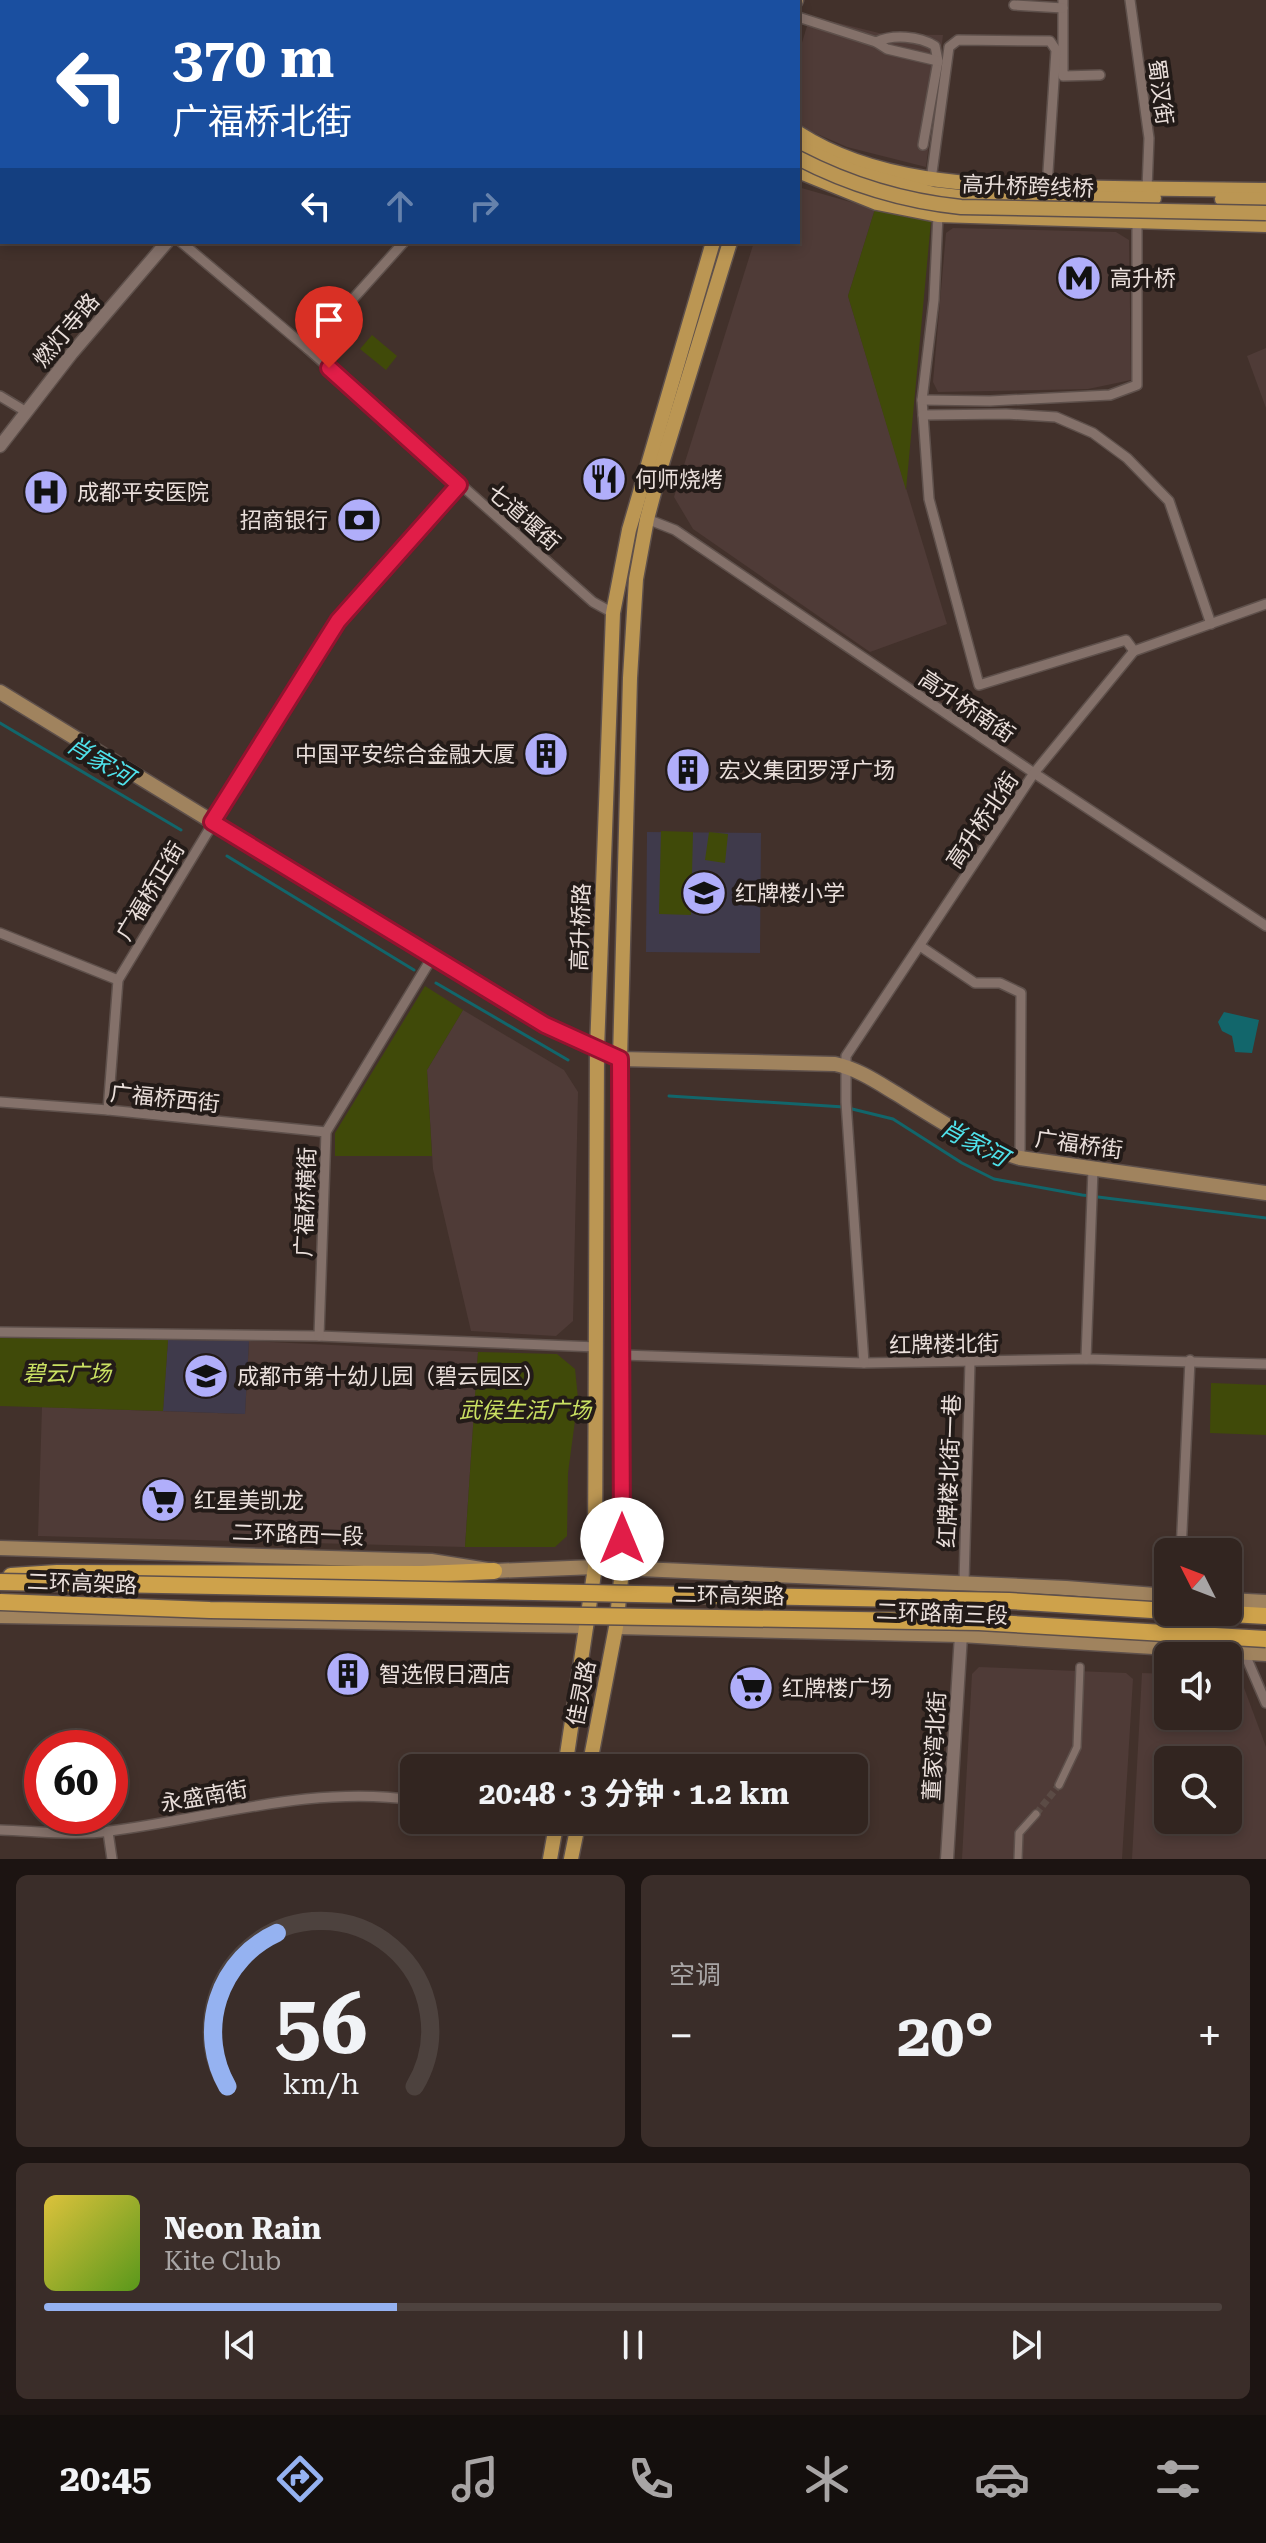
<!DOCTYPE html>
<html lang="zh">
<head>
<meta charset="utf-8">
<style>
  body { margin:0; font-family:"Roboto Serif","Noto Sans SC",serif; background:#3a2d29; color:#f1f3f6; height:100vh; display:flex; flex-direction:column; font-size:30px; white-space:nowrap }
  * { box-sizing:border-box; margin:0 }
  p { font-size:26px; color:#a8a5a5 }
  .icon { flex:none; width:44px; height:44px; fill:none; stroke:currentColor; stroke-width:2; stroke-linecap:round; stroke-linejoin:round }
  .map { position:relative; height:1859px; overflow:hidden }
  .sheet { display:flex; flex-direction:column; gap:16px; padding:16px; background:#1c1412; flex:1 }
  .sheet>* { flex:none }
  .top-card { position:absolute; left:0px; top:0px; width:800px; height:244px; box-shadow:0 4px 12px #0003,0 0 0 2px #4d423e; background:#1a4fa0; color:#fff; overflow:hidden }
  .needle { width:52px; rotate:312deg }
  .tools { position:absolute; left:1154px; top:1538px; display:grid; gap:16px }
  .tools a { display:grid; place-items:center; width:88px; height:88px; border-radius:12px; background:#322520; box-shadow:0 4px 12px #0003,0 0 0 2px #4d423e; font-size:40px }
  .speed { position:absolute; left:24px; top:1730px; display:flex; gap:16px; font-size:40px; font-weight:700; text-align:center }
  .speed>* { display:grid; place-content:center; width:104px; height:104px; border-radius:50%; background:#322520; box-shadow:0 4px 12px #0003,0 0 0 2px #4d423e; line-height:1 }
  .speed .limit { border:12px solid #d22; background:#fff; color:#111 }
  .pin { position:absolute; display:grid; place-items:center; width:68px; height:68px; color:#fff; margin:-82px -34px; border-radius:50% 50% 50% 0; rotate:-45deg; box-shadow:0 0 8px #0007 }
  .pin .icon { rotate:45deg }
  .me { position:absolute; width:88px; margin:-44px; rotate:0deg; stroke-linejoin:round; filter:drop-shadow(0 0 6px #0008) }
  .turn { display:flex; align-items:center; gap:28px; height:168px; padding:0 40px; font-size:36px }
  .turn .icon { width:104px; height:104px; stroke-width:2.5 }
  .turn b { display:block; font-size:56px; line-height:68px }
  .lanes { display:flex; align-items:center; height:76px; padding:0 40px; background:#0003; justify-content:center; gap:40px; direction:ltr }
  .lanes .off { opacity:.35 }
  .big { font-size:60px; font-weight:700; line-height:1.1 }
  .sheet .tile { flex:1; display:flex; flex-direction:column; justify-content:center; gap:12px; min-width:0; padding:0 28px; border-radius:12px; background:#3a2d29 }
  .sheet .dial { align-items:center; gap:0 }
  .dial svg { height:208px; overflow:visible; fill:none; stroke:#4d423e; stroke-width:7; stroke-linecap:round; text-anchor:middle }
  .dial text { fill:#f1f3f6; stroke:none }
  .song { display:flex; align-items:center; gap:24px }
  .cover { width:96px; height:96px; border-radius:12px; background:linear-gradient(135deg,hsl(50 70% 55%),hsl(90 70% 35%)) }
  .played { height:8px; border-radius:4px; background:linear-gradient(90deg,#95b2f1 30%,#4d423e 30%) }
  .keys { display:flex; justify-content:space-around; direction:ltr }
  .heat { display:flex; justify-content:space-between; align-items:center; font-size:44px; direction:ltr }
  .sheet .tiles { flex:1; display:grid; gap:16px; grid-template-columns:1fr 1fr }
  .tile:last-child { grid-column:span 2 }
  .trip { position:absolute; left:400px; top:1754px; width:468px; height:80px; border-radius:12px; background:#322520; box-shadow:0 4px 12px #0003,0 0 0 2px #4d423e; font-weight:700; line-height:80px; text-align:center }
  .dock { display:flex; height:128px; justify-content:space-around; align-items:center; background:#140f0d; color:#a8a5a5 }
  .dock .icon { width:56px; height:56px }
  .dock .current { color:#95b2f1 }
  .dock b { font-size:36px; color:#f1f3f6 }
  .map>svg:first-child { display:block }
</style>
</head>
<body>
<div class="map">
<svg width="1266" height="1859" viewBox="0 0 1266 1859">
  <rect width="100%" height="100%" fill="#42312b"/>
  <g fill="#4f3b37" fill-rule="evenodd">
    <path d="M810 16 883 34 943 35 926 167 847 147 801 127 798 120V56Z"/>
    <path d="M798 187 875 209 848 296 947 624 870 652 693 529 674 497 754 242H798Z"/>
    <path d="M953 228 1116 232 1129 240 1131 380 1088 389 938 392 933 382 946 233Z"/>
    <path d="M1266 348V408L1247 356Z"/>
    <path d="M463 1010 564 1070 578 1092 573 1321 556 1336 471 1331 433 1169 427 1070Z"/>
    <path d="M249 1341 478 1352 465 1547 38 1536 42 1407 245 1414Z"/>
    <path d="M979 1667 1126 1673 1133 1679 1122 1859H962L972 1674Z"/>
    <path d="M1142 1673 1168 1674V1716H1228V1677H1240L1266 1747V1859H1132ZM1168 1760H1228V1820H1168Z"/>
  </g>
  <g fill="#3f3a4b">
    <path d="M647 832 761 833 760 953 646 952Z"/>
    <path d="M168 1340 249 1341 245 1414 163 1411Z"/>
  </g>
  <g fill="#404a09">
    <path d="M875 209 931 221 906 490 848 296Z"/>
    <path d="M372 335 397 356 386 370 360 349Z"/>
    <path d="M661 831 693 832 691 915 659 914Z"/>
    <path d="M709 832 728 834 725 863 705 860Z"/>
    <path d="M425 986 463 1010 427 1070 432 1156H335V1133Z"/>
    <path d="M0 1338 168 1340 163 1411 0 1406Z"/>
    <path d="M478 1352 557 1354 575 1369 578 1398 568 1473 567 1536 555 1547H465Z"/>
    <path d="M1211 1383 1266 1385V1435L1210 1433Z"/>
  </g>
  <path fill="#12666b" d="M1224 1012 1259 1020 1252 1053 1235 1052 1232 1036 1222 1031 1218 1022Z"/>
  <g fill="none" stroke-linecap="round" stroke-linejoin="round">
    <g stroke="#12666b" stroke-width="3">
      <path d="M0 723 181 830"/>
      <path d="M227 856 414 970"/>
      <path d="M436 983 568 1060"/>
      <path d="M669 1096 844 1107 893 1119 962 1163 994 1179 1082 1195 1266 1218"/>
    </g>
    <path stroke="#5b4b45" stroke-width="7" stroke-dasharray="7 3.5" stroke-linecap="butt" d="M1036 1814 1059 1785"/>
    <g stroke="#5e504b" stroke-width="10">
      <g id="pedestrian">
        <path d="M1059 1785 1077 1747 1080 1667"/>
        <path d="M1018 1859 1019 1833 1036 1814"/>
      </g>
    </g>
    <g stroke="#5e504b" stroke-width="12">
      <g id="minor">
        <path d="M1063 0V76L1100 75"/>
        <path d="M1130 0 1149 138 1147 189"/>
        <path d="M1014 5 1063 8"/>
        <path d="M798 17 876 42C893 34 919 36 935 46L938 61 923 145"/>
        <path d="M876 42 887 49 938 61"/>
        <path d="M0 89 2 91"/>
        <path d="M931 180 949 47 958 40 1050 41 1056 50 1047 187"/>
        <path d="M938 215 934 300 922 400 929 499 979 685 1126 640 1134 651"/>
        <path d="M181 242 308 349"/>
        <path d="M404 242 308 349 593 602 613 613"/>
        <path d="M0 396 25 411"/>
        <path d="M922 400 990 401 1110 395 1137 385V221"/>
        <path d="M923 415 1006 414 1056 417 1093 433 1127 458 1169 501 1211 624"/>
        <path d="M647 519 675 530 1034 773 1266 926"/>
        <path d="M0 933 118 980"/>
        <path d="M920 946 975 983H1000L1021 993 1020 1158"/>
        <path d="M0 1102 108 1110 326 1132"/>
        <path d="M108 1110 118 980 318 650 338 621 459 485"/>
        <path d="M0 1332 319 1336 597 1347"/>
        <path d="M319 1336 326 1132 433 956"/>
        <path d="M622 1355 864 1363 1086 1359 1266 1364"/>
        <path d="M1086 1359 1093 1169"/>
        <path d="M864 1363 846 1102V1056L1034 773 1134 651 1266 604"/>
        <path d="M1181 1552 1190 1360"/>
        <path d="M964 1583 970 1361"/>
        <path d="M1175 1637 1177 1612"/>
        <path d="M1244 1652 1266 1703"/>
        <path d="M481 1820 556 1830"/>
        <path d="M0 1830C36 1831 75 1836 110 1831 211 1818 311 1785 414 1800"/>
        <path d="M108 1832 112 1859"/>
      </g>
    </g>
    <g stroke="#5e504b" stroke-width="15">
      <g id="tertiary">
        <path d="M376 2 378 0"/>
        <path d="M0 446 72 353 167 242"/>
        <path d="M947 1859 961 1635"/>
      </g>
    </g>
    <g stroke="#5e504b" stroke-width="17">
      <g id="secondary">
        <path d="M785 2V0"/>
        <path d="M795 2 796 0"/>
        <path d="M0 692 545 1025 620 1059 835 1064C858 1069 877 1082 897 1094 937 1119 975 1145 1020 1158L1266 1193"/>
        <path d="M0 1548 431 1561 494 1571 595 1567 1066 1588 1168 1596"/>
        <path d="M1228 1600 1266 1602"/>
        <path d="M0 1616 586 1626"/>
        <path d="M616 1627 961 1635 1266 1654"/>
      </g>
    </g>
    <g stroke="#5e504b" stroke-width="17">
      <g id="primary">
        <path d="M584 0 586 2"/>
        <path d="M601 0 604 2"/>
        <path d="M619 0 621 2"/>
        <path d="M637 0 639 2"/>
        <path d="M798 133C880 186 982 185 1076 187 1139 189 1203 189 1266 190"/>
        <path d="M798 147 854 172 933 194 977 199 1154 198"/>
        <path d="M798 171 877 203 938 215 1266 225"/>
        <path d="M1222 199 1266 200"/>
        <path d="M565 1768 595 1567 597 1050 613 613 629 530 713 242"/>
        <path d="M589 1768 616 1627 622 1570 620 1059 630 678 636 579 647 519 660 470 730 242"/>
        <path d="M550 1859 557 1820"/>
        <path d="M571 1859 579 1820"/>
      </g>
    </g>
    <g stroke="#5e504b" stroke-width="19">
      <g id="trunk">
        <path d="M11 1576 57 1573 422 1574 494 1571"/>
        <path d="M1194 1612 1266 1616"/>
      </g>
    </g>
    <use href="#pedestrian" stroke="#84716a" stroke-width="7"/>
    <use href="#minor" stroke="#84716a" stroke-width="9"/>
    <use href="#tertiary" stroke="#84716a" stroke-width="12"/>
    <use href="#secondary" stroke="#a0835e" stroke-width="14"/>
    <use href="#primary" stroke="#bb9653" stroke-width="14"/>
    <use href="#trunk" stroke="#cea24b" stroke-width="16"/>
    <g stroke="#5e504b" stroke-width="17" stroke-linecap="butt">
      <path id="primary-bridge" d="M798 158C850 185 903 201 961 207L1266 213"/>
    </g>
    <g stroke="#5e504b" stroke-width="19" stroke-linecap="butt">
      <g id="trunk-bridge">
        <path d="M0 1582 1009 1601 1168 1611"/>
        <path d="M0 1602 210 1610 979 1622 1266 1639"/>
      </g>
    </g>
    <use href="#primary-bridge" stroke="#bb9653" stroke-width="14"/>
    <use href="#trunk-bridge" stroke="#cea24b" stroke-width="16"/>
  </g>
  <g fill="none" stroke-linecap="round" stroke-linejoin="round">
    <g stroke="#92132f" stroke-width="20">
      <path id="route" d="M329 368 459 485 338 621 212 822 545 1025 620 1059 622 1539"/>
    </g>
    <use href="#route" stroke="#e11d48" stroke-width="14"/>
  </g>
  <defs>
    <g id="metro-disc" transform="scale(2.3)"><circle r="9.5" fill="#b0aefa" stroke="#231b18"/><path d="M-5.5 5V-5H-3L0 0L3-5H5.5V5H3V-.5L0 4L-3-.5V5Z" fill="#111"/></g>
    <g id="restaurant-disc" transform="scale(2.3)"><circle r="9.5" fill="#b0aefa" stroke="#231b18"/><path d="M-5-6h1v4h1v-4h1v4h1v-4h1v5L-1.5 .5V6h-2V.5L-5-1ZM5-6V6H3V1.5H1.5Q1.5-4 5-6Z" fill="#111"/></g>
    <g id="hospital-disc" transform="scale(2.3)"><circle r="9.5" fill="#b0aefa" stroke="#231b18"/><path d="M-5-5h3v3.5h4V-5h3V5h-3V1.5h-4V5h-3Z" fill="#111"/></g>
    <g id="bank-disc" transform="scale(2.3)"><circle r="9.5" fill="#b0aefa" stroke="#231b18"/><path d="M-6-4H6V4H-6ZM0-2.3a2.3 2.3 0 1 0 0 4.6a2.3 2.3 0 1 0 0-4.6Z" fill="#111"/></g>
    <g id="building-disc" transform="scale(2.3)"><circle r="9.5" fill="#b0aefa" stroke="#231b18"/><path d="M-4-6H4V6H1V3H-1V6H-4ZM-2.5-4.3h1.7v1.8h-1.7ZM.8-4.3h1.7v1.8H.8ZM-2.5-1h1.7V.8h-1.7ZM.8-1h1.7V.8H.8Z" fill="#111"/></g>
    <g id="school-disc" transform="scale(2.3)"><circle r="9.5" fill="#b0aefa" stroke="#231b18"/><path d="M0-5L7-2L0 1L-7-2ZM-4 1L0 2.5L4 1V4Q0 6-4 4Z" fill="#111"/></g>
    <g id="supermarket-disc" transform="scale(2.3)"><circle r="9.5" fill="#b0aefa" stroke="#231b18"/><path d="M-6-5.5h2.5l.6 2H6L4.5 2H-2.5L-4.4-4H-6ZM-1.5 3.2a1.3 1.3 0 1 0 .1 0ZM3 3.2a1.3 1.3 0 1 0 .1 0Z" fill="#111"/></g>
  </defs>
  <g fill-rule="evenodd">
    <use href="#metro-disc" x="1079" y="278"/>
    <use href="#restaurant-disc" x="604" y="479"/>
    <use href="#hospital-disc" x="46" y="492"/>
    <use href="#bank-disc" x="359" y="520"/>
    <use href="#building-disc" x="546" y="754"/>
    <use href="#building-disc" x="688" y="770"/>
    <use href="#school-disc" x="704" y="893"/>
    <use href="#school-disc" x="206" y="1376"/>
    <use href="#supermarket-disc" x="163" y="1500"/>
    <use href="#building-disc" x="348" y="1674"/>
    <use href="#supermarket-disc" x="751" y="1688"/>
  </g>
  <g text-anchor="middle" stroke-width="8" stroke-linejoin="round" paint-order="stroke">
    <g font-size="22" fill="#eadfdb" stroke="#231b18">
      <text transform="translate(1161 92) rotate(82)" y="8">蜀汉街</text>
      <text transform="translate(1028 186) rotate(2)" y="8">高升桥跨线桥</text>
      <text transform="translate(66 330) rotate(-50)" y="8">燃灯寺路</text>
      <text transform="translate(524 517) rotate(41)" y="8">七道堰街</text>
      <text transform="translate(967 706) rotate(34)" y="8">高升桥南街</text>
      <text transform="translate(982 820) rotate(-56)" y="8">高升桥北街</text>
      <text transform="translate(150 891) rotate(-59)" y="8">广福桥正街</text>
      <text transform="translate(580 927) rotate(-88)" y="8">高升桥路</text>
      <text transform="translate(165 1098) rotate(6)" y="8">广福桥西街</text>
      <text transform="translate(1079 1144) rotate(8)" y="8">广福桥街</text>
      <text transform="translate(305 1202) rotate(-88)" y="8">广福桥横街</text>
      <text transform="translate(944 1344) rotate(-1)" y="8">红牌楼北街</text>
      <text transform="translate(949 1471) rotate(-88)" y="8">红牌楼北街一巷</text>
      <text transform="translate(298 1534) rotate(2)" y="8">二环路西一段</text>
      <text transform="translate(82 1583) rotate(2)" y="8">二环高架路</text>
      <text transform="translate(730 1595) rotate(1)" y="8">二环高架路</text>
      <text transform="translate(942 1613) rotate(2)" y="8">二环路南三段</text>
      <text transform="translate(581 1693) rotate(-79)" y="8">佳灵路</text>
      <text transform="translate(934 1746) rotate(-87)" y="8">董家湾北街</text>
      <text transform="translate(204 1796) rotate(-10)" y="8">永盛南街</text>
    </g>
    <g font-size="22" fill="#eadfdb" stroke="#231b18" text-anchor="start">
      <text x="1110" y="286">高升桥</text>
      <text x="635" y="487">何师烧烤</text>
      <text x="77" y="500">成都平安医院</text>
      <text x="328" y="528" text-anchor="end">招商银行</text>
      <text x="515" y="762" text-anchor="end">中国平安综合金融大厦</text>
      <text x="719" y="778">宏义集团罗浮广场</text>
      <text x="735" y="901">红牌楼小学</text>
      <text x="237" y="1384">成都市第十幼儿园（碧云园区）</text>
      <text x="194" y="1508">红星美凯龙</text>
      <text x="379" y="1682">智选假日酒店</text>
      <text x="782" y="1696">红牌楼广场</text>
    </g>
    <g font-size="22" font-style="italic" fill="#cae162" stroke="#231b18">
      <text x="67" y="1381">碧云广场</text>
      <text x="525" y="1418">武侯生活广场</text>
    </g>
    <g font-size="24" font-style="italic" fill="#4fe2eb" stroke="#231b18">
      <text transform="translate(100 761) rotate(31)" y="8">肖家河</text>
      <text transform="translate(974 1143) rotate(28)" y="8">肖家河</text>
    </g>
  </g>
</svg>
<div class="tools">
<a><svg class="needle" viewBox="-14 -14 28 28"><path d="M0-13l5 13h-10z" fill="#e53935"/><path d="M0 13l5-13h-10z" fill="#a8a5a5"/></svg></a>
<a><svg class="icon" aria-label="sound" viewBox="0 0 24 24"><path d="M4 9h4l5-4v14l-5-4H4zM17 9q2 3 0 6"/></svg></a>
<a><svg class="icon" aria-label="search" viewBox="0 0 24 24"><circle cx="10" cy="10" r="6"/><path d="M15 15l6 6"/></svg></a>
</div>
<div class="speed"><div class="limit">60</div></div>
<div class="pin" style="left:329px;top:368px;background:#d93025"><svg class="icon" aria-label="arrive" viewBox="0 0 24 24"><path d="M6 21V4h12l-3 4 3 4H6"/></svg></div>
<svg class="me" style="left:622px;top:1539px" viewBox="-20 -20 40 40"><circle r="19" fill="#fff"/><path d="M0-13L10 11 0 6-10 11z" fill="#e11d48"/></svg>
<div class="trip">20:48 · 3 分钟 · 1.2 km</div>
<div class="top-card">
<div class="turn"><svg class="icon" aria-label="left" viewBox="0 0 24 24"><path d="M17 20v-9H6M10 6l-5 5 5 5"/></svg><div><b>370 m</b>广福桥北街</div></div>
<div class="lanes"><svg class="icon" aria-label="left" viewBox="0 0 24 24"><path d="M17 20v-9H6M10 6l-5 5 5 5"/></svg><svg class="icon off" aria-label="ahead" viewBox="0 0 24 24"><path d="M12 20V5M6 11l6-6 6 6"/></svg><svg class="icon off" aria-label="right" viewBox="0 0 24 24"><path d="M7 20v-9h11M14 6l5 5-5 5"/></svg></div>
</div>
</div>
<section class="sheet">
<div class="tiles">
<div class="tile dial"><svg viewBox="0 0 100 80">
<path d="M14 69A42 42 0 1 1 86 69"/>
<path d="M14 69A42 42 0 0 1 33 10" stroke="#95b2f1"/>
<text x="50" y="56" font-size="32" font-weight="700">56</text>
<text x="50" y="72" font-size="11">km/h</text>
</svg></div>
<div class="tile"><p>空调</p>
<div class="heat"><a>−</a><b class="big">20°</b><a>+</a></div>
</div>
<div class="tile">
<div class="song"><i class="cover"></i><div><b>Neon Rain</b><p>Kite Club</p></div></div>
<div class="played"></div>
<div class="keys"><svg class="icon" aria-label="previous" viewBox="0 0 24 24"><path d="M18 5L8 12l10 7zM5 5v14"/></svg><svg class="icon" aria-label="pause" viewBox="0 0 24 24"><path d="M8 5v14M16 5v14"/></svg><svg class="icon" aria-label="next" viewBox="0 0 24 24"><path d="M6 5l10 7-10 7zM19 5v14"/></svg></div>
</div>
</div>
</section>
<nav class="dock">
<b>20:45</b>
<svg class="icon current" aria-label="directions" viewBox="0 0 24 24"><path d="M12 3l9 9-9 9-9-9zM9 14v-3h6M13 9l2 2-2 2"/></svg>
<svg class="icon" aria-label="music" viewBox="0 0 24 24"><path d="M9 18V5l10-2v13"/><circle cx="6" cy="18" r="3"/><circle cx="16" cy="16" r="3"/></svg>
<svg class="icon" aria-label="phone" viewBox="0 0 24 24"><path d="M5 4h4l2 5-3 2q2 4 5 5l2-3 5 2v4C11 20 4 13 5 4z"/></svg>
<svg class="icon" aria-label="climate" viewBox="0 0 24 24"><path d="M12 3v18M4 7l16 10M4 17L20 7"/></svg>
<svg class="icon" aria-label="car" viewBox="0 0 24 24"><path d="M5 17H2v-5l4-1 3-4h7l3 4 3 1v5h-3M9 17h6M6 11h13"/><circle cx="7" cy="17" r="2"/><circle cx="17" cy="17" r="2"/></svg>
<svg class="icon" aria-label="filters" viewBox="0 0 24 24"><path d="M4 7h16M4 17h16"/><circle cx="9" cy="7" r="2"/><circle cx="15" cy="17" r="2"/></svg>
</nav>
</body>
</html>
